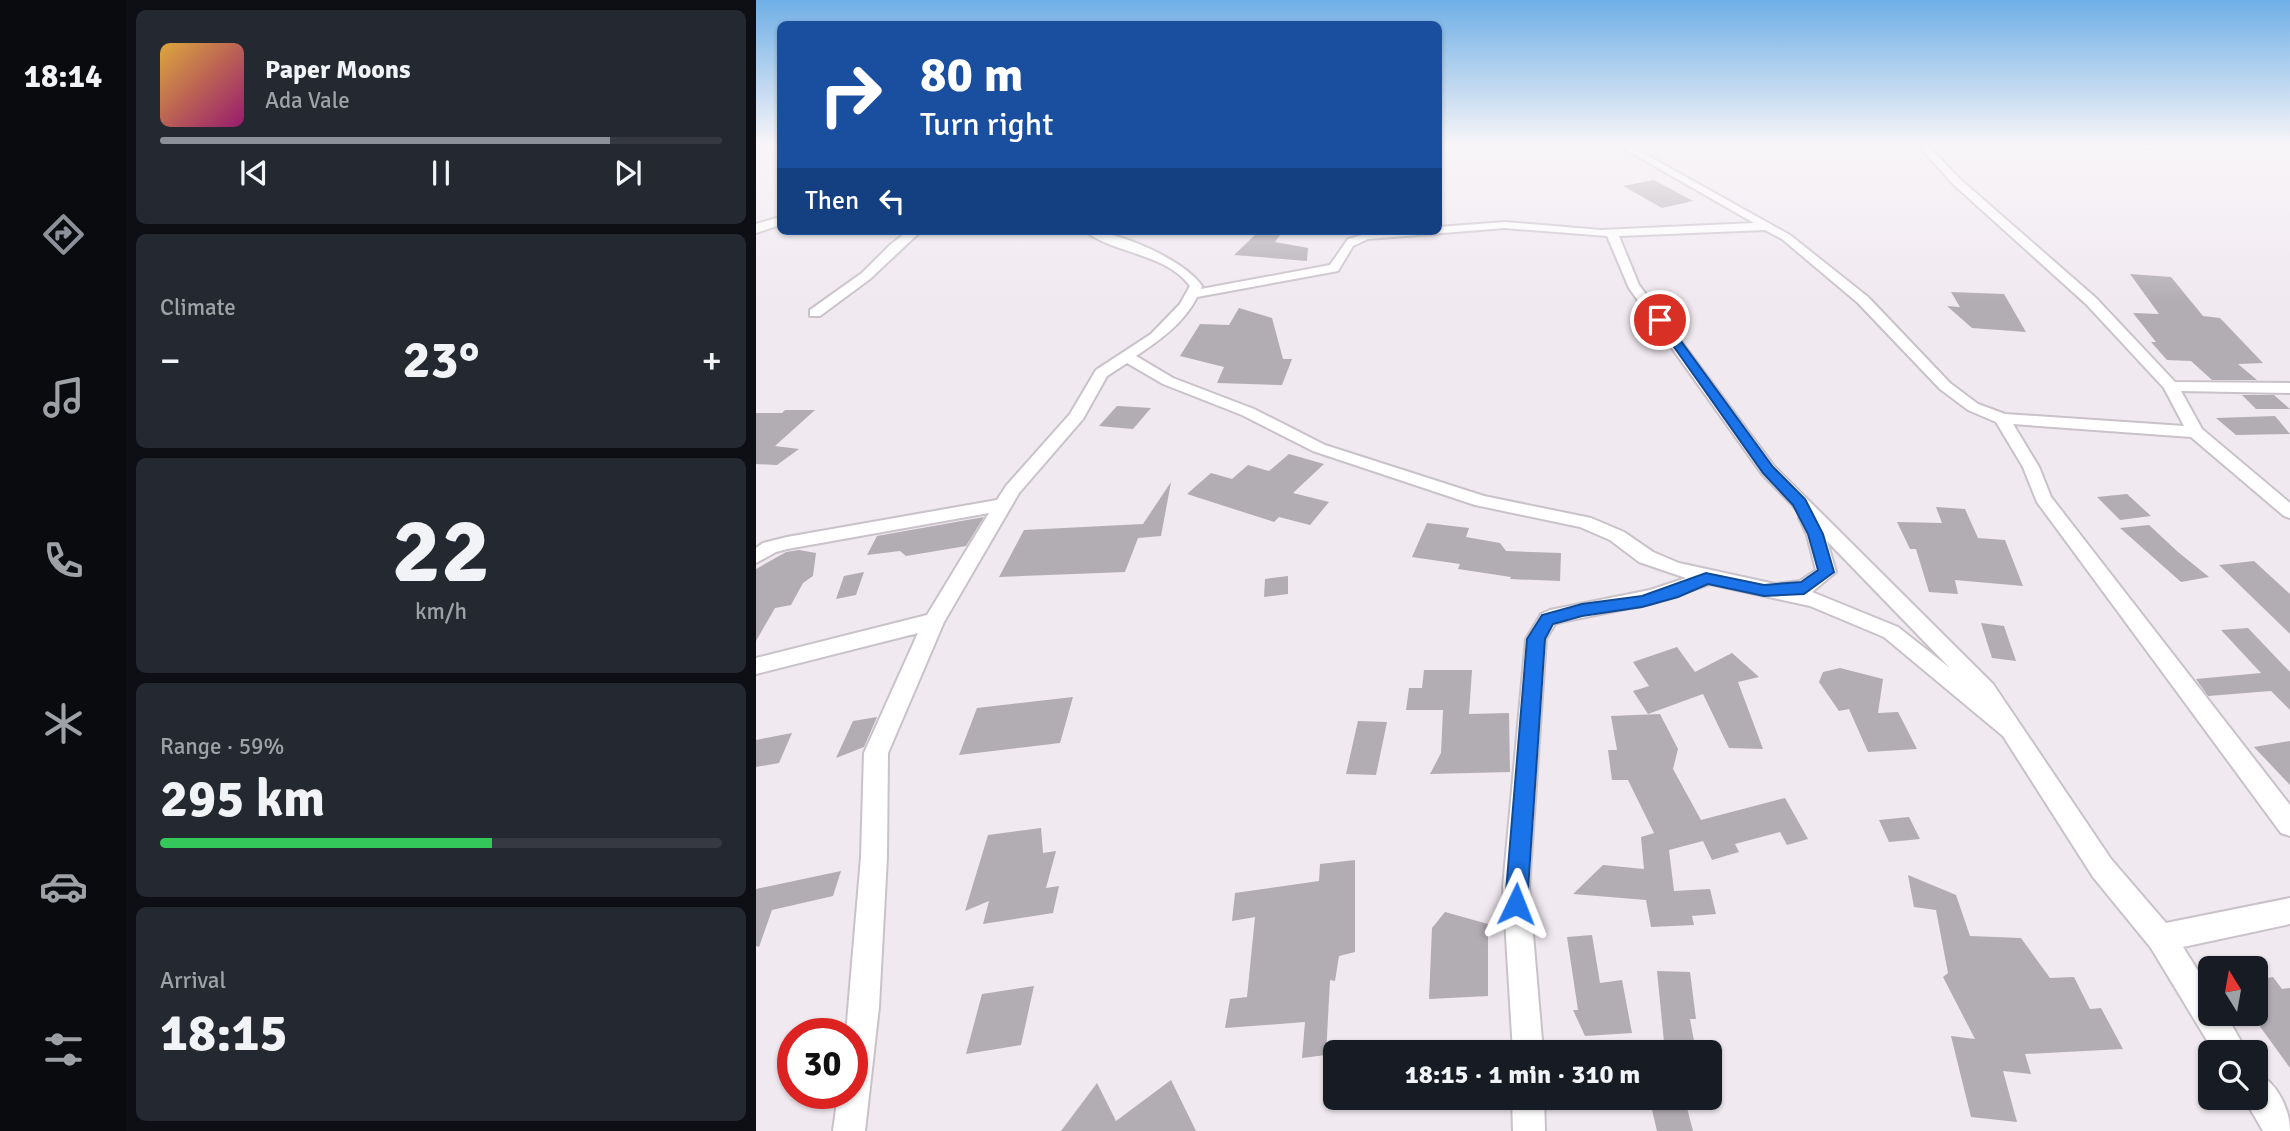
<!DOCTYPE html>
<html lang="en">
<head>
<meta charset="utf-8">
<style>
  body { margin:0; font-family:Signika,sans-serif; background:#242831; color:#f1f3f6; height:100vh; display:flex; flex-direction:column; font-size:26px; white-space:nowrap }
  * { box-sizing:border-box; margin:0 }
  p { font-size:23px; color:#9ea1a6 }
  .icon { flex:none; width:38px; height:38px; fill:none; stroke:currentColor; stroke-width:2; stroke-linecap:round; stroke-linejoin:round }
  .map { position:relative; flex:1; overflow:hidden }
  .drawer { display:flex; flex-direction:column; gap:10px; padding:10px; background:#0d0f14; width:630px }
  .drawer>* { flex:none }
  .banner { position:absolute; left:21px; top:21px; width:665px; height:214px; border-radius:10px; box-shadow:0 2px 5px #0004; background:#1a4fa0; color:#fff; overflow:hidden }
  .needle { width:46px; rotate:349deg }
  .fabs { position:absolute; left:1442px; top:956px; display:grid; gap:14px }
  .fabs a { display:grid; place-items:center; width:70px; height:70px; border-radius:10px; background:#171b24; box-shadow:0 2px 5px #0004; font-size:35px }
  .speed { position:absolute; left:21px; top:1018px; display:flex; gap:14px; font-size:35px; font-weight:700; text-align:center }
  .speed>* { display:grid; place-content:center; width:91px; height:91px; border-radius:50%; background:#171b24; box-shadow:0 2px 5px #0004; line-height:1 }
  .speed .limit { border:10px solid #d22; background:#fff; color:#111 }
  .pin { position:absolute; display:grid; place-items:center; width:60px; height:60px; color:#fff; margin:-30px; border:4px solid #fff; border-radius:50%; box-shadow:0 2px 7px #0007 }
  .me { position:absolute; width:77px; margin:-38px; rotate:2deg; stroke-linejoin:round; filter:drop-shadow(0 0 5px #0008) }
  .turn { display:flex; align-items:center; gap:24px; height:147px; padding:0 28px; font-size:32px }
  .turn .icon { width:91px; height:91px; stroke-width:2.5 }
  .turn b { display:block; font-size:49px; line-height:60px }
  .then { display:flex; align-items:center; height:66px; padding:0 28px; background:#0003; gap:14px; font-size:26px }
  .big { font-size:52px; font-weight:700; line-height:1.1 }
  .drawer .card { flex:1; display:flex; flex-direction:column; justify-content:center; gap:10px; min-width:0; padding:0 24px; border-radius:10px; background:#242831 }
  .drawer .dial { align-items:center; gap:0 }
  .dial b { font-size:91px; line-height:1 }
  .song { display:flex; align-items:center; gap:21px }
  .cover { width:84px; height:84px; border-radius:10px; background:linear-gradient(135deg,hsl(40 70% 55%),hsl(320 70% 35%)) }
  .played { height:7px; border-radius:4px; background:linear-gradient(90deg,#8c9099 80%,#363941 80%) }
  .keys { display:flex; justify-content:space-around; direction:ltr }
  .heat { display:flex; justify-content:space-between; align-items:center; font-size:38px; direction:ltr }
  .charge { height:10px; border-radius:5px; background:linear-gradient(90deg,#34c759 59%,#363941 0) }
  .trip { position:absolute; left:567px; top:1040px; width:399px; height:70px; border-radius:10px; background:#171b24; box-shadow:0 2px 5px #0004; font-weight:700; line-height:70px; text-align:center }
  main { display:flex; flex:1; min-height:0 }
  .menu { display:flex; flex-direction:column; width:126px; justify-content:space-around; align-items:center; background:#090b0e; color:#9ea1a6 }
  .menu .icon { width:49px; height:49px }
  .menu .on { color:#8c9099 }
  .menu b { font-size:32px; color:#f1f3f6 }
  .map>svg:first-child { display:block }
</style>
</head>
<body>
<main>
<nav class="menu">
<b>18:14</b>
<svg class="icon on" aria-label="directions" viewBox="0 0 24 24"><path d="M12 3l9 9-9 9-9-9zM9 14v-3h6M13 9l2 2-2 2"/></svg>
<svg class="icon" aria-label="music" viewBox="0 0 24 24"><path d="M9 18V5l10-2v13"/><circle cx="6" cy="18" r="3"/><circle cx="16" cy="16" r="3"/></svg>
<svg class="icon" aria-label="phone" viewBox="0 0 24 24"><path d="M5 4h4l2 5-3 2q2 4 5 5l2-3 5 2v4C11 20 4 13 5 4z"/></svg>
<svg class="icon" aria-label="climate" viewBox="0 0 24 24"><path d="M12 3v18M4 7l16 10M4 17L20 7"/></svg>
<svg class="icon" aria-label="car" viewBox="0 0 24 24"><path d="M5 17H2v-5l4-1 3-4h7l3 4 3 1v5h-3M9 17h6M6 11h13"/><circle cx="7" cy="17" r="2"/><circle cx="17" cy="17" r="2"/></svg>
<svg class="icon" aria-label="filters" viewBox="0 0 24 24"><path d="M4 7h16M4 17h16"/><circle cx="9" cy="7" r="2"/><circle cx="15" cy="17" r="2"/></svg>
</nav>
<section class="drawer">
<div class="card">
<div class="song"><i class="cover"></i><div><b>Paper Moons</b><p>Ada Vale</p></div></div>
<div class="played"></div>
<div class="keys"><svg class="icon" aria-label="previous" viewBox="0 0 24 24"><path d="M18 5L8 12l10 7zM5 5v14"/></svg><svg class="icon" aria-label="pause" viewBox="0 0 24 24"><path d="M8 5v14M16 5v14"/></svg><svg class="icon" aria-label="next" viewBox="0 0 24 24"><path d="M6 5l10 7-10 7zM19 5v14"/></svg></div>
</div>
<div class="card"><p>Climate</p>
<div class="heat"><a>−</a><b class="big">23°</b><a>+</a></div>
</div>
<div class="card dial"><b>22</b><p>km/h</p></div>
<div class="card"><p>Range · 59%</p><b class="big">295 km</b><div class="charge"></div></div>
<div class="card"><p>Arrival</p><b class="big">18:15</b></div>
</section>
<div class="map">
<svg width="1534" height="1131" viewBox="0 0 1534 1131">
  <rect width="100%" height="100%" fill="#f0e9f0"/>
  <g fill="#b2acb3">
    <path d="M898 180 937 201 906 208 867 186Z"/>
    <path d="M503 231H527L519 242 552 248 551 261 478 255Z"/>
    <path d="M1374 274 1415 277 1447 316 1464 318 1507 363 1482 364 1501 380H1456L1435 361 1411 360 1395 342H1400L1377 313 1403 314Z"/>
    <path d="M1195 292 1248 294 1270 332 1216 328 1191 306 1204 307Z"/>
    <path d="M483 308 516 318 527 359H536L526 385 461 383 468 367 424 356 444 324 473 325Z"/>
    <path d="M1486 395H1518L1534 409H1500Z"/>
    <path d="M361 406 395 408 377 429 343 426Z"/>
    <path d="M29 410H59L19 446 43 449 21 465 0 464V413H26Z"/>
    <path d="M1519 416 1534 434 1480 435 1460 418Z"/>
    <path d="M533 454 568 464 537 493 573 502 554 525 523 517 518 522 431 494 455 473 476 479 492 465 513 471Z"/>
    <path d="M415 482 405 536 382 538 369 572 243 577 268 530 387 524Z"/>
    <path d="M1371 494 1395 516 1364 520 1341 497Z"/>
    <path d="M1180 507 1209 509 1222 538 1249 540 1267 586 1199 580 1202 594 1173 592 1160 549H1154L1141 522 1186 523Z"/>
    <path d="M228 517 210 546 150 556 144 551 111 555 121 536Z"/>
    <path d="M671 523 713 528 710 537 744 543 750 551 805 553 804 581 754 579 755 577 702 569 704 564 656 557Z"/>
    <path d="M1393 525 1422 552 1453 577 1425 582 1364 528Z"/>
    <path d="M43 550 60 553 57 576 47 583 35 605 19 608 0 641V569L30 552Z"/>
    <path d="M1498 561 1534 594V634L1463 565Z"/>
    <path d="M108 572 100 595 80 599 88 576Z"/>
    <path d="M532 576V594L508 597 509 579Z"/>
    <path d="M1225 623 1248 626 1260 661 1236 658Z"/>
    <path d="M1492 628 1534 672V710L1515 691 1452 696 1440 679 1505 673 1465 630Z"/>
    <path d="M921 647 939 672 976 653 1003 677 982 682 1007 749 973 748 947 694 892 714 877 691 893 686 877 662Z"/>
    <path d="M1084 668 1127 679 1122 713 1142 712 1161 749 1112 752 1093 709 1083 711 1063 682 1067 672Z"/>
    <path d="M668 670H716L713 714 753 713 754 772 674 774 685 753 687 710H650L653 688H666Z"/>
    <path d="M317 697 304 743 203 755 221 708Z"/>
    <path d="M904 714 922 749 917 769 945 820 1029 798 1052 839 1031 845 1024 832 979 844 983 852 956 860 947 841 913 850 918 891 954 889 960 914 936 916 938 925 895 927 890 900 817 894 847 865 888 869 885 837 898 833 872 780H856L852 750H861L855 716Z"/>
    <path d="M121 717 108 747 80 758 97 721Z"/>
    <path d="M602 721 631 722 620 775 590 774Z"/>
    <path d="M36 733 23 763 0 767V740Z"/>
    <path d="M1534 741V785L1498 747Z"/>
    <path d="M1153 817 1164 839 1133 842 1123 820Z"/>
    <path d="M285 828 287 853 300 851 290 888 303 886 297 913 227 924 233 901 209 911 232 835Z"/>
    <path d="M599 860V952L583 956 579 981 574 980 570 1055 546 1058 549 1022 469 1028 474 999 491 997 499 917 476 921 479 893 563 881 564 864Z"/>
    <path d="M85 871 77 896 16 910 3 947 0 946V889Z"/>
    <path d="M1152 875 1200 895 1214 936 1265 938 1294 978 1318 977 1334 1009 1345 1008 1367 1049 1269 1054 1275 1074 1247 1071 1261 1122 1215 1117 1195 1036 1219 1039 1187 977 1192 973 1180 910 1158 907Z"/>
    <path d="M689 912 732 924V996L673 999 676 928Z"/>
    <path d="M836 935 844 983 866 980 876 1033 829 1036 817 1010H822L811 937Z"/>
    <path d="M901 971 934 972 940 1019H934L940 1052H909Z"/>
    <path d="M1517 977 1526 989 1534 988V1068L1500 1021V980Z"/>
    <path d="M278 986 265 1045 210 1054 226 994Z"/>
    <path d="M415 1080 440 1131H305L341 1083 360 1121Z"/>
    <path d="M930 1104 937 1131H901L896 1110Z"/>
  </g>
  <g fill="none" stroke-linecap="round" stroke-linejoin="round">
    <g stroke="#c9c2c9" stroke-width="4">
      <g id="minor">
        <path d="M0 144H8L0 147Z"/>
        <path d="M860 144H871L1034 235 1112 297 1194 383 1222 404 1249 414 1428 426 1408 388 1330 304 1197 184 1161 144H1170L1205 180 1340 298 1419 382 1534 383V393L1425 391 1446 429 1534 503V518L1528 516 1435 437 1257 424 1283 467 1295 497 1534 805V836L1525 833 1281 502 1267 467 1240 422 1212 410 1184 389 1102 303 1026 239 1009 230 863 236 883 285 1018 466 1237 684 1355 859 1410 923 1534 898V924L1427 947 1454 990V1013H1469L1491 1052H1458L1395 948 1337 877 1247 736 1128 637 1054 606 954 584 894 604 805 622 799 624 790 639 773 887 787 1052H757L747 887 770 639 785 614 794 610 894 590 930 578 883 562 854 540 824 527 719 505 557 451 486 415 407 384 371 363 351 376 327 419 263 493 188 622 132 753 131 857 123 1007 109 1131H77L82 1094H96V1034H90L105 857 108 753 162 633 0 674V658L171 615 233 513 31 549 20 552 0 563V548L7 543 31 537 241 500 250 486 314 414 340 370 395 334 424 304 434 286C410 253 358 254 329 231 362 231 427 259 446 286L445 289 574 265 592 239 620 231H682V227L749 222 845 230 998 223ZM749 228 851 236 873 288 1006 474 1045 514 1043 518 1051 535 1060 570 1044 581 1019 584 923 563 897 552 868 532 835 518 728 496 569 445 498 409 417 378 380 356C403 341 428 323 441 297L582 271 597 246 612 239ZM1071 541 1194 668 1142 627 1056 592 1080 572Z"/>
        <path d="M1385 144H1394L1398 147 1390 149Z"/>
        <path d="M152 231H165L114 279 64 316H54V310L106 273 134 245Z"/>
        <path d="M1500 1073C1521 1082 1534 1109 1534 1131H1507L1489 1100 1488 1097H1500Z"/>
        <path d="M756 1097H788L789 1131H757Z"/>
      </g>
    </g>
    <g stroke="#c9c2c9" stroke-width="4">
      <path id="tertiary" d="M24 217V225L0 233V224Z"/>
    </g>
    <use href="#minor" fill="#fff" fill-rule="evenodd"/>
    <use href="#tertiary" fill="#fff" fill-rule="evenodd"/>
  </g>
  <linearGradient id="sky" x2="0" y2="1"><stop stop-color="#6fafe6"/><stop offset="0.48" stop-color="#f8f5f8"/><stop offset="1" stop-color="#f8f5f8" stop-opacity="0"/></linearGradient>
  <rect width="1534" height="302" fill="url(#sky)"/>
  <path fill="#1a73e8" stroke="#114b97" stroke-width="2" d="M900 318H908L1017 467 1049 499 1067 534 1078 572 1048 594 1008 596 952 584 922 597 886 607 826 616 797 624 789 639 771 904 768 912 760 915 752 912 749 904 771 639 786 615 826 604 886 596 950 573 1008 585 1045 582 1062 570 1052 534 1037 505 1007 473 899 320Z"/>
</svg>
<div class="fabs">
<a><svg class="needle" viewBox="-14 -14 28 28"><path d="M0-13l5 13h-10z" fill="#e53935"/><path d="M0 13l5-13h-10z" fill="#9ea1a6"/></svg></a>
<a><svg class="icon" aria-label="search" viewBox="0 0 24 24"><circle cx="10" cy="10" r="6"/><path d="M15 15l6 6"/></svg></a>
</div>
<div class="speed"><div class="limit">30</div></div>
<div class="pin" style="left:904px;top:320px;background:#d93025"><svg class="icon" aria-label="arrive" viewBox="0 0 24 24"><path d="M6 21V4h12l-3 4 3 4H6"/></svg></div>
<svg class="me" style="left:760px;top:904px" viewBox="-20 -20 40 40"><path d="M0-17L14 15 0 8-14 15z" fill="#1a73e8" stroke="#fff" stroke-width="4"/></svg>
<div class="trip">18:15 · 1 min · 310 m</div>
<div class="banner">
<div class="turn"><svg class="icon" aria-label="right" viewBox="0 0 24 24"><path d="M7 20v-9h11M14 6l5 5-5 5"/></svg><div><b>80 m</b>Turn right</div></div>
<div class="then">Then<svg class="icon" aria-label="left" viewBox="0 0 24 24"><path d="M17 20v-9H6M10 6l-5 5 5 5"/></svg></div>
</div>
</div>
</main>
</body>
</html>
